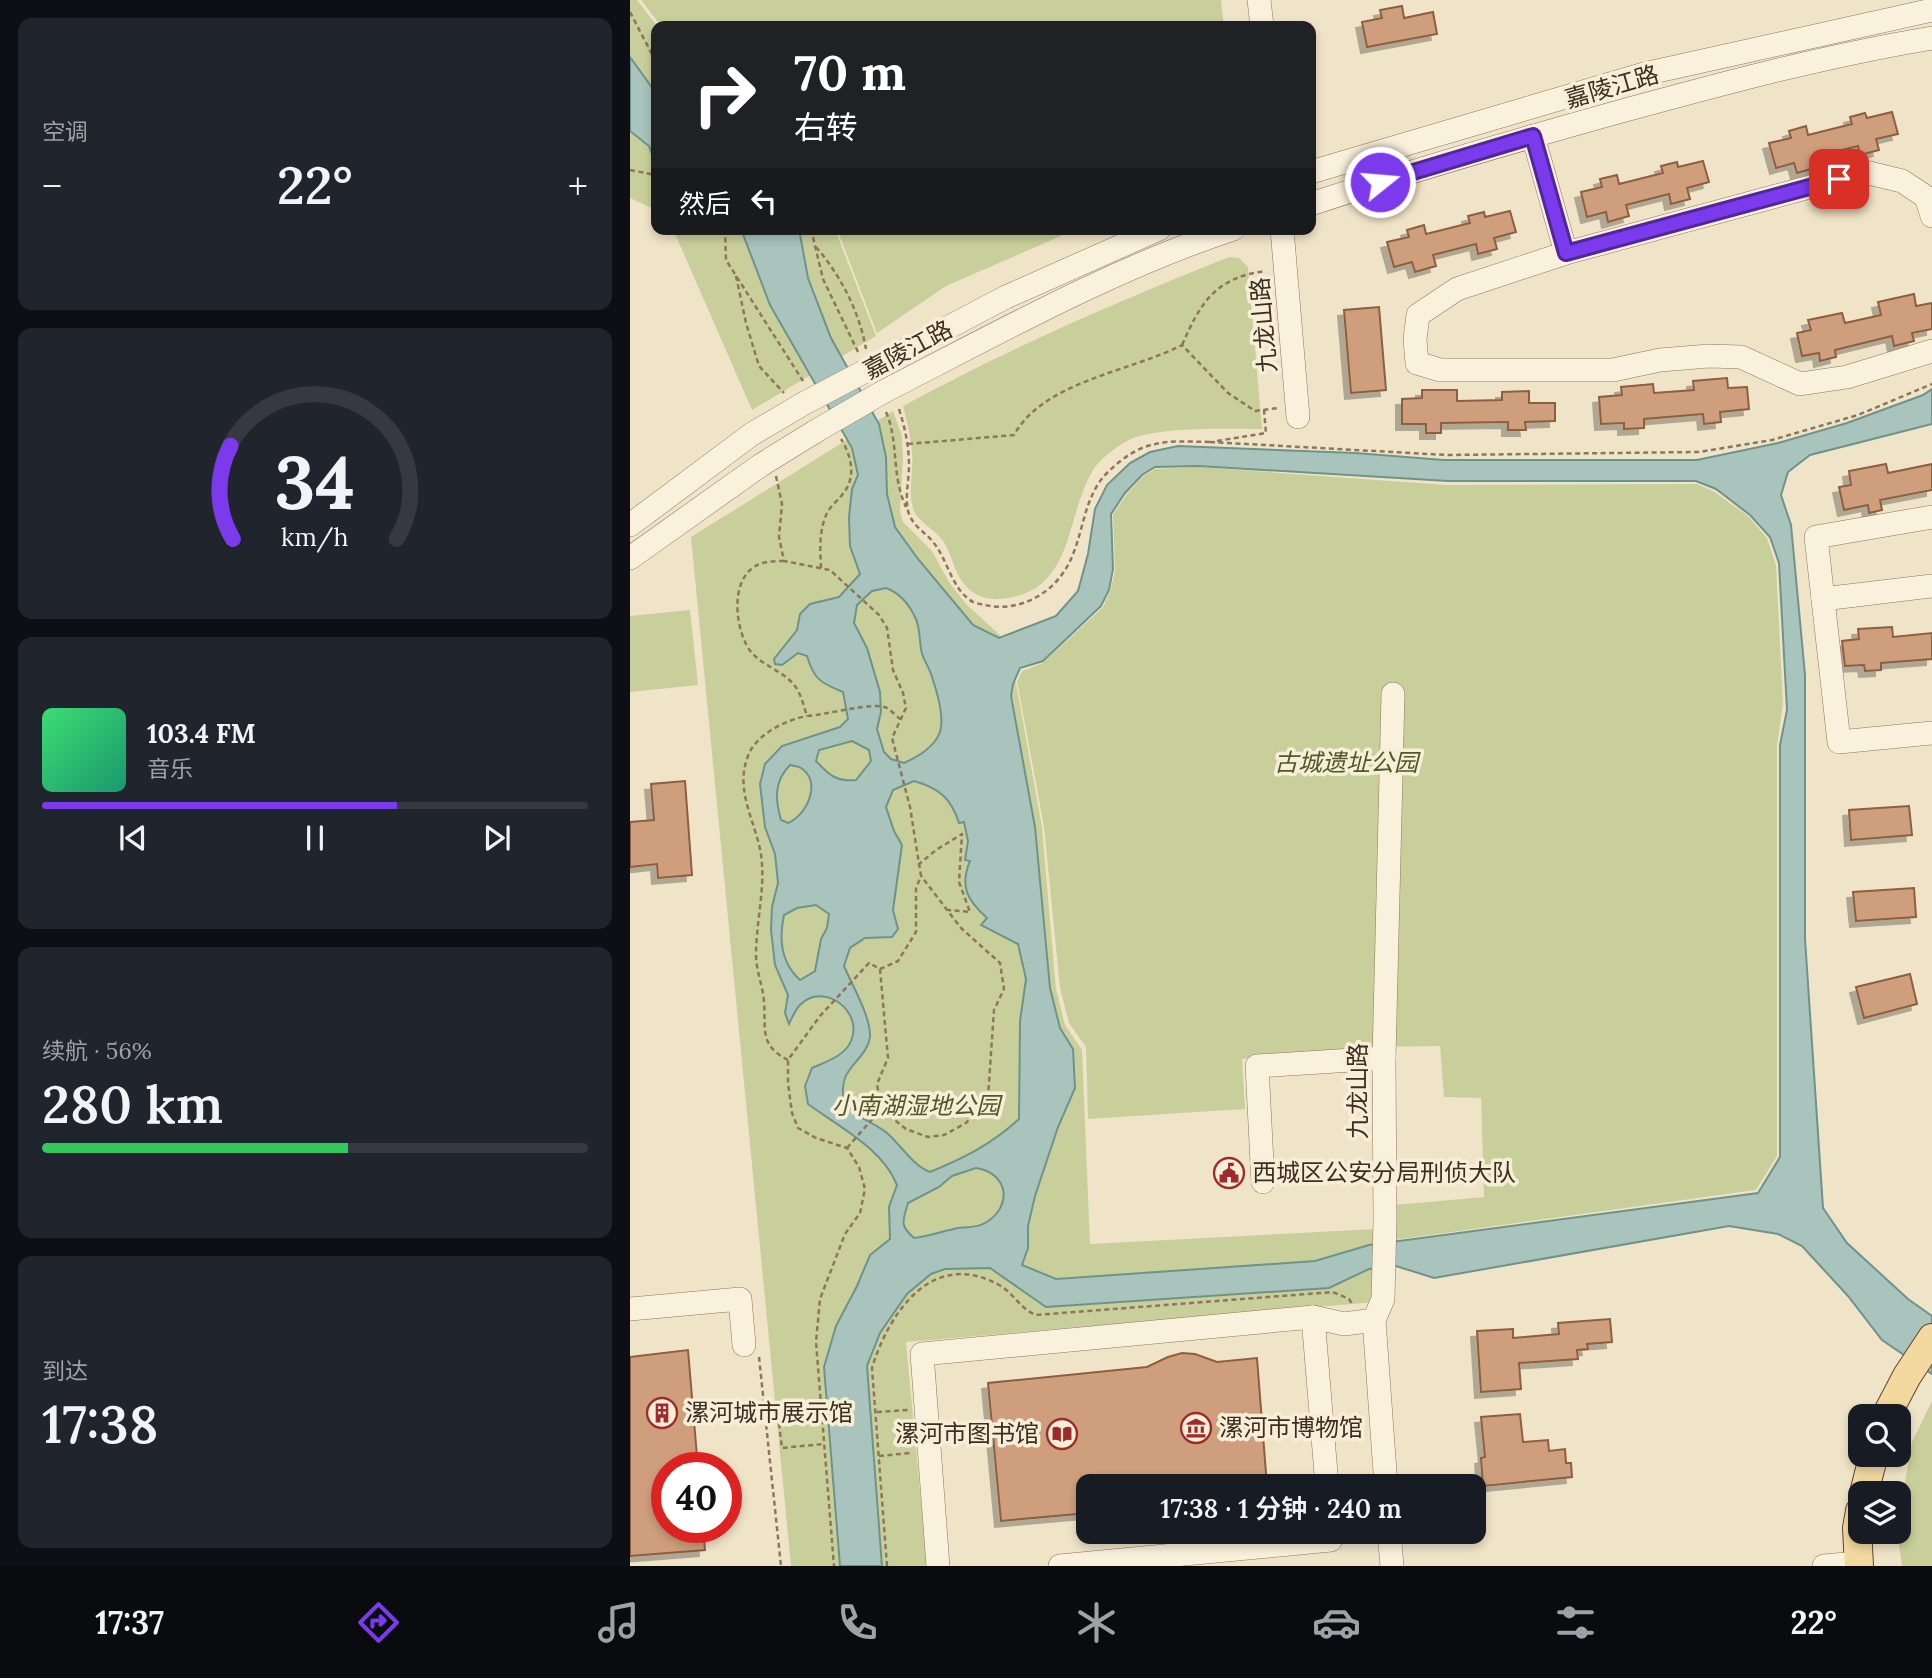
<!DOCTYPE html>
<html lang="zh">
<head>
<meta charset="utf-8">
<style>
  body { margin:0; font-family:Lora,"Noto Sans SC",serif; background:#20242c; color:#f1f3f6; height:100vh; display:flex; flex-direction:column; font-size:26px; white-space:nowrap }
  * { box-sizing:border-box; margin:0 }
  p { font-size:23px; color:#9ea1a6 }
  .icon { flex:none; width:38px; height:38px; fill:none; stroke:currentColor; stroke-width:2; stroke-linecap:round; stroke-linejoin:round }
  .map { position:relative; flex:1; overflow:hidden }
  .side { display:flex; flex-direction:column; gap:18px; padding:18px; background:#0d0f14; width:630px }
  .side>* { flex:none }
  .guide { position:absolute; left:21px; top:21px; width:665px; height:214px; border-radius:14px; box-shadow:0 4px 10px #0003; background:#202124; color:#fff; overflow:hidden }
  .tools { position:absolute; left:1218px; top:1404px; display:grid; gap:14px }
  .tools a { display:grid; place-items:center; width:63px; height:63px; border-radius:14px; background:#171b24; box-shadow:0 4px 10px #0003; font-size:35px }
  .speed { position:absolute; left:21px; top:1452px; display:flex; gap:14px; font-size:35px; font-weight:700; text-align:center }
  .speed>* { display:grid; place-content:center; width:91px; height:91px; border-radius:50%; background:#171b24; box-shadow:0 4px 10px #0003; line-height:1 }
  .speed .limit { border:10px solid #d22; background:#fff; color:#111 }
  .pin { position:absolute; display:grid; place-items:center; width:60px; height:60px; color:#fff; margin:-30px; border-radius:14px; box-shadow:0 4px 10px #0006 }
  .me { position:absolute; width:77px; margin:-38px; rotate:73deg; stroke-linejoin:round; filter:drop-shadow(0 0 5px #0008) }
  .turn { display:flex; align-items:center; gap:24px; height:147px; padding:0 28px; font-size:32px }
  .turn .icon { width:91px; height:91px; stroke-width:2.5 }
  .turn b { display:block; font-size:49px; line-height:60px }
  .then { display:flex; align-items:center; height:66px; padding:0 28px; background:#0003; gap:14px; font-size:26px }
  .big { font-size:52px; font-weight:600; line-height:1.1 }
  .side .widget { flex:1; display:flex; flex-direction:column; justify-content:center; gap:10px; min-width:0; padding:0 24px; border-radius:14px; background:#20242c }
  .side .dial { align-items:center; gap:0 }
  .dial svg { height:182px; overflow:visible; fill:none; stroke:#363941; stroke-width:7; stroke-linecap:round; text-anchor:middle }
  .dial text { fill:#f1f3f6; stroke:none }
  .song { display:flex; align-items:center; gap:21px }
  .cover { width:84px; height:84px; border-radius:10px; background:linear-gradient(135deg,hsl(140 70% 55%),hsl(160 70% 35%)) }
  .played { height:7px; border-radius:4px; background:linear-gradient(90deg,#7c3aed 65%,#363941 65%) }
  .keys { display:flex; justify-content:space-around; direction:ltr }
  .heat { display:flex; justify-content:space-between; align-items:center; font-size:38px; direction:ltr }
  .charge { height:10px; border-radius:5px; background:linear-gradient(90deg,#34c759 56%,#363941 0) }
  .trip { position:absolute; left:446px; top:1474px; width:410px; height:70px; border-radius:14px; background:#171b24; box-shadow:0 4px 10px #0003; font-weight:600; line-height:70px; text-align:center }
  .menu { display:flex; height:112px; justify-content:space-around; align-items:center; background:#090b0e; color:#9ea1a6 }
  .menu .icon { width:49px; height:49px }
  .menu .on { color:#7c3aed }
  .menu b { font-size:32px; color:#f1f3f6 }
  main { display:flex; flex:1; min-height:0 }
  .map>svg:first-child { display:block }
</style>
</head>
<body>
<main>
<section class="side">
<div class="widget"><p>空调</p>
<div class="heat"><a>−</a><b class="big">22°</b><a>+</a></div>
</div>
<div class="widget dial"><svg viewBox="0 0 100 80">
<path d="M14 69A42 42 0 1 1 86 69"/>
<path d="M14 69A42 42 0 0 1 13 28" stroke="#7c3aed"/>
<text x="50" y="56" font-size="32" font-weight="700">34</text>
<text x="50" y="72" font-size="11">km/h</text>
</svg></div>
<div class="widget">
<div class="song"><i class="cover"></i><div><b>103.4 FM</b><p>音乐</p></div></div>
<div class="played"></div>
<div class="keys"><svg class="icon" aria-label="previous" viewBox="0 0 24 24"><path d="M18 5L8 12l10 7zM5 5v14"/></svg><svg class="icon" aria-label="pause" viewBox="0 0 24 24"><path d="M8 5v14M16 5v14"/></svg><svg class="icon" aria-label="next" viewBox="0 0 24 24"><path d="M6 5l10 7-10 7zM19 5v14"/></svg></div>
</div>
<div class="widget"><p>续航 · 56%</p><b class="big">280 km</b><div class="charge"></div></div>
<div class="widget"><p>到达</p><b class="big">17:38</b></div>
</section>
<div class="map">
<svg width="1302" height="1566" viewBox="0 0 1302 1566">
  <defs>
    <filter id="shadow"><feDropShadow dx="-6" dy="6" stdDeviation="0" flood-color="#0004"/></filter>
  </defs>
  <rect width="100%" height="100%" fill="#f0e4c8"/>
  <g fill="#c9cf9b">
    <path d="M0 0H7L27 26 26 210 0 198Z"/>
    <path d="M11 0H591L594 26H31Z"/>
    <path d="M43 229H205L246 336 122 410Z"/>
    <path d="M207 229H447L316 286 247 333Z"/>
    <path d="M599 257 609 258 618 267 632 429C599 429 521 426 495 442 485 448 469 460 463 470 434 519 445 592 371 599 356 600 344 596 334 584 324 572 322 554 313 541 306 531 287 520 284 511 277 494 284 471 282 453 281 437 277 422 273 406 380 348 486 302 599 257Z"/>
    <path d="M263 411 272 436 273 458 270 511 273 522 302 551 319 582 336 604 370 635 386 683 412 827 426 989 435 1025 452 1050 460 1244 745 1229V1302L276 1342 297 1566H161L61 537Z"/>
    <path d="M568 467 816 485 1067 484 1083 491 1118 516 1137 538 1146 565 1153 704 1147 746V1156L1126 1190 764 1240 765 1205 854 1197 851 1098 814 1097 810 1046 746 1047 612 1059 615 1109 458 1119 456 1047 439 1023 430 988 414 827 387 681 392 671 413 663 473 607 480 592 485 571 483 514 497 494 512 477 525 469Z"/>
    <path d="M60 610 68 685 0 692V616Z"/>
    <path d="M1302 1401V1566H1272L1267 1531H1269V1516L1282 1442Z"/>
  </g>
  <g fill="#a9c4bc" stroke="#6f938a" stroke-width="2" fill-rule="evenodd">
    <path d="M0 57 26 93V160H24L19 146 0 131Z"/>
    <path d="M111 229H169L178 278 201 338 249 424 256 457 257 494 265 527 288 559 343 625 369 638 426 616 448 591 458 554 465 509 477 485 500 463 520 452 548 446 725 453 814 460H1067L1148 443 1217 423 1293 395 1302 389V424L1180 455 1158 472 1151 495 1161 525 1175 675V939L1193 1208 1217 1243 1278 1299 1302 1316V1374L1252 1340 1218 1296 1172 1246 1148 1234 1099 1226 804 1278 766 1266 739 1269 699 1288 416 1307 360 1268 315 1269 301 1274 277 1294 250 1333 237 1366 252 1566H210L194 1367 206 1326 227 1286 240 1255 260 1239 259 1207 267 1185C252 1148 209 1127 178 1104L175 1086 182 1068C195 1062 215 1056 221 1041 234 1011 193 981 170 1005 165 1010 162 1018 159 1024L155 1013 158 995 145 965 141 930 142 907 148 883 145 854 135 827 130 784 135 764 152 746 210 727 218 719 213 692C191 683 184 680 177 656L168 653 152 665 145 664 144 659 167 630 170 614 180 604 209 597 230 574 220 546 219 517 222 489 228 475 222 448 140 305ZM568 466 818 481H1066L1086 489 1120 515 1140 537 1149 563 1157 710 1150 745V1157L1128 1193 739 1245 685 1261 426 1279 392 1265 398 1248V1226L405 1196 428 1127 445 1088 443 1049 430 1028 420 988 405 827 381 696 383 684 390 668 413 661 471 606 479 590 483 569 481 514 495 493 512 475 525 467ZM256 588C267 592 277 602 283 613 290 625 289 636 291 649 292 658 298 665 301 674 306 689 315 716 310 732 304 748 287 757 274 763L261 759 254 752 247 729 251 712 250 692 237 648 224 623 227 605 242 591ZM222 741 239 750 241 761 226 780C206 782 199 775 186 761L189 750ZM160 765C164 766 168 766 171 768 193 782 176 816 158 823L151 820C145 799 144 781 160 765ZM284 781C309 788 321 798 329 823L334 822 338 841 335 860 340 861C329 887 338 901 357 918L351 925 388 944 396 979 390 1021 389 1119C362 1144 334 1158 300 1172 283 1166 271 1145 257 1133 244 1122 227 1119 217 1104 212 1097 212 1087 215 1078 220 1064 238 1054 240 1037 241 1017 222 985 214 966L220 948 235 938 262 937 268 929 263 910 272 845 264 831 256 807 263 790ZM186 905 199 914 197 928 191 939 185 971 170 980C151 963 149 938 154 915L167 908ZM346 1168C379 1173 383 1207 355 1223 347 1228 337 1227 328 1228 313 1231 300 1236 284 1238 269 1225 273 1221 278 1203L309 1187 322 1176Z"/>
  </g>
  <g fill="#cf9f7d" stroke="#8d5f41" stroke-width="2" filter="url(#shadow)">
    <path d="M772 6 774 18 803 12 807 34 737 47 732 22 752 18 750 10Z"/>
    <path d="M1262 112 1268 134 1246 139 1249 150 1230 155 1228 146 1185 157 1188 167 1167 173 1164 163 1146 168 1139 143 1161 138 1159 131 1176 126 1178 135 1222 124 1220 117 1235 113 1237 118Z"/>
    <path d="M1073 161 1079 182 1057 188 1060 199 1041 204 1039 194 996 205 999 216 978 222 976 212 957 217 951 192 972 187 970 179 987 175 989 184 1033 173 1031 166 1047 162 1048 167Z"/>
    <path d="M880 211 886 232 864 238 867 249 848 254 846 244 803 255 806 266 785 272 782 262 764 267 757 242 779 237 777 230 794 225 796 234 840 223 838 216 854 212 855 217Z"/>
    <path d="M1284 294 1286 306 1302 303V329L1282 333 1284 341 1264 346 1262 336 1205 350 1206 357 1190 361 1189 353 1172 356 1167 333 1181 330 1178 320 1212 313 1215 323 1251 315 1248 302Z"/>
    <path d="M749 307 756 390 721 393 714 310Z"/>
    <path d="M1097 378 1098 388 1117 387 1119 409 1090 412 1091 422 1074 424 1073 414 1014 419V428L994 429V423L971 424 969 397 992 395 991 387 1023 384 1024 393 1064 390 1063 381Z"/>
    <path d="M792 390H827V401L872 400V392L899 391V403H925V421L895 422 896 430H878V422L811 423V433H796V424H772V399L792 398Z"/>
    <path d="M1256 464 1258 473 1302 464V490L1250 500 1252 510 1239 513 1238 505 1214 510 1209 487 1221 485 1219 471Z"/>
    <path d="M1262 627 1263 637 1302 633V659L1251 663V670L1235 671 1234 665 1215 666 1212 641 1229 639 1228 629Z"/>
    <path d="M55 781 62 875 28 878 27 864 0 867V822L24 820 21 784Z"/>
    <path d="M1279 806 1282 835 1221 840 1219 810Z"/>
    <path d="M1284 888 1286 917 1226 921 1223 892Z"/>
    <path d="M1280 974 1287 1004 1234 1018 1226 987Z"/>
    <path d="M980 1319 982 1342 957 1344 958 1349 947 1350 948 1359 889 1363 891 1389 851 1392 847 1331 883 1329V1338L929 1334 928 1323Z"/>
    <path d="M58 1350 68 1468H37V1528H73L75 1550 0 1556V1357Z"/>
    <path d="M552 1353 565 1354 587 1362 627 1358 637 1486H458V1513L371 1521 358 1383 517 1367 538 1357Z"/>
    <path d="M890 1414 893 1442 918 1440 919 1451 935 1449 936 1463H941L942 1477 853 1486 851 1458 855 1457 851 1417Z"/>
  </g>
  <g fill="none" stroke-linecap="round" stroke-linejoin="round">
    <g stroke="#8d765c" stroke-width="24">
      <g id="minor">
        <path d="M629 0 632 26"/>
        <path d="M903 136 936 253"/>
        <path d="M681 172 1014 74 1302 10"/>
        <path d="M681 204C780 171 881 142 981 114 1087 85 1193 56 1302 38"/>
        <path d="M1302 216 1296 197 1272 181 1235 172 936 253 827 289 788 315 785 339 787 363 810 370H983L1030 360 1079 356 1111 357 1170 384 1217 377 1302 351"/>
        <path d="M652 229 668 417"/>
        <path d="M241 368 376 297 529 229"/>
        <path d="M253 392C368 333 480 270 603 229"/>
        <path d="M1302 517 1186 537 1209 742 1302 733"/>
        <path d="M0 525 122 434 171 405"/>
        <path d="M0 558 131 465 186 431"/>
        <path d="M1193 599 1302 586"/>
        <path d="M633 1182 627 1066 754 1058"/>
        <path d="M0 1309 110 1299 114 1345"/>
        <path d="M683 1317 697 1486"/>
        <path d="M756 1486 744 1320 753 1299 755 1220 754 1058 763 694"/>
        <path d="M759 1531 762 1566"/>
        <path d="M308 1566 292 1354 683 1317 714 1324 744 1320"/>
        <path d="M430 1566 701 1540V1531"/>
        <path d="M1194 1566 1228 1563"/>
      </g>
    </g>
    <g stroke="#5b4430" stroke-width="30">
      <g id="major">
        <path d="M1256 1416 1277 1376 1302 1338"/>
        <path d="M1234 1493 1244 1454"/>
        <path d="M1229 1566 1227 1528 1230 1511"/>
      </g>
    </g>
    <g stroke="#8d765c" stroke-width="2.5" stroke-dasharray="5 3.5" stroke-linecap="butt">
      <path d="M0 12 26 62"/>
      <path d="M0 170 26 175"/>
      <path d="M95 229 96 260 173 381"/>
      <path d="M181 229 193 279 228 352"/>
      <path d="M186 247C211 276 229 311 236 349"/>
      <path d="M106 276 116 323 129 366 154 393"/>
      <path d="M552 345C571 302 585 278 635 271"/>
      <path d="M269 409C275 428 279 446 279 466 279 481 274 500 279 514 284 527 295 532 303 542 317 558 321 587 340 600 343 603 350 604 355 605 384 612 416 598 433 573 455 542 450 499 478 472 513 438 535 441 581 442"/>
      <path d="M256 412C269 442 261 475 276 507"/>
      <path d="M587 441 636 433 634 410"/>
      <path d="M580 442 817 455 1069 452 1142 440 1228 415 1302 384"/>
      <path d="M278 444 384 435C414 381 500 372 552 345L598 393 625 411 648 408"/>
      <path d="M146 476 152 504 149 537 154 561 200 570 249 615 257 628 263 670 273 693 276 708 262 738 280 807 291 876 286 888V932L268 961 250 969 239 963 190 1016 158 1060V1083L162 1113 168 1128 186 1138 217 1148 229 1167 235 1189 230 1213 215 1234 190 1299 186 1342 204 1566"/>
      <path d="M154 561C149 561 143 561 137 562 101 568 103 618 116 644 126 665 151 668 165 686 171 694 174 707 177 716 196 715 244 701 257 708 261 710 266 716 270 719"/>
      <path d="M191 568C190 549 189 530 197 513 201 505 210 499 215 491 226 475 221 455 211 439"/>
      <path d="M288 865 306 850 332 834 329 882 340 912 318 910"/>
      <path d="M250 969 258 1058 247 1084 251 1109 276 1129 298 1137 314 1135 336 1123 358 1097 364 1010 374 989 370 963 331 928 291 876"/>
      <path d="M158 1060C129 1045 136 1030 134 1002 133 986 126 971 126 955 126 925 134 894 132 864 130 827 103 794 118 756 126 734 156 720 177 716"/>
      <path d="M217 1148 251 1109"/>
      <path d="M129 1357 151 1566"/>
      <path d="M247 1412 278 1410"/>
      <path d="M148 1415 152 1448 193 1444"/>
      <path d="M136 1416 190 1411"/>
      <path d="M249 1456 280 1453"/>
      <path d="M257 1566 242 1368C259 1312 303 1248 369 1285 384 1293 390 1309 406 1315L703 1292 719 1299 722 1304"/>
    </g>
    <use href="#minor" stroke="#faf1dc" stroke-width="23"/>
    <use href="#major" stroke="#f3d9a0" stroke-width="28"/>
    <g stroke="#8d765c" stroke-width="24" stroke-linecap="butt">
      <g id="minor-bridge">
        <path d="M171 405 241 368"/>
        <path d="M186 431 253 392"/>
      </g>
    </g>
    <use href="#minor-bridge" stroke="#faf1dc" stroke-width="23"/>
  </g>
  <g fill="none" stroke-linecap="round" stroke-linejoin="round">
    <g stroke="#51269a" stroke-width="18">
      <path id="route" d="M750 182 903 136 936 253 1209 179"/>
    </g>
    <use href="#route" stroke="#7c3aed" stroke-width="12"/>
  </g>
  <defs>
    <g id="civic-ring" transform="scale(1.575)"><circle r="9.5" fill="#f7eed8" stroke="#9e2a2b" stroke-width="1.5"/><path d="M-.6-6.5H3V-4.5H.6V-3L4-1V1h2V6H-6V1h2V-1L-.6-3ZM-1.2 2.5V6h2.4V2.5Z" fill="#9e2a2b"/></g>
    <g id="building-ring" transform="scale(1.575)"><circle r="9.5" fill="#f7eed8" stroke="#9e2a2b" stroke-width="1.5"/><path d="M-4-6H4V6H1V3H-1V6H-4ZM-2.5-4.3h1.7v1.8h-1.7ZM.8-4.3h1.7v1.8H.8ZM-2.5-1h1.7V.8h-1.7ZM.8-1h1.7V.8H.8Z" fill="#9e2a2b"/></g>
    <g id="museum-ring" transform="scale(1.575)"><circle r="9.5" fill="#f7eed8" stroke="#9e2a2b" stroke-width="1.5"/><path d="M0-6L6-3V-2H-6V-3ZM-5-1h2V3h-2ZM-1-1h2V3h-2ZM3-1h2V3H3ZM-6 4H6V6H-6Z" fill="#9e2a2b"/></g>
    <g id="library-ring" transform="scale(1.575)"><circle r="9.5" fill="#f7eed8" stroke="#9e2a2b" stroke-width="1.5"/><path d="M-6-4Q-3-5.5-.7-3.5V5Q-3 3-6 4ZM6-4Q3-5.5 .7-3.5V5Q3 3 6 4Z" fill="#9e2a2b"/></g>
  </defs>
  <g fill-rule="evenodd">
    <use href="#civic-ring" x="599" y="1173"/>
    <use href="#building-ring" x="32" y="1413"/>
    <use href="#museum-ring" x="566" y="1428"/>
    <use href="#library-ring" x="432" y="1434"/>
  </g>
  <g text-anchor="middle" stroke-width="7" stroke-linejoin="round" paint-order="stroke">
    <g font-size="24" fill="#3d2e20" stroke="#f7eed8">
      <text transform="translate(982 87) rotate(-16)" y="8">嘉陵江路</text>
      <text transform="translate(634 325) rotate(-95)" y="8">九龙山路</text>
      <text transform="translate(278 350) rotate(-28)" y="8">嘉陵江路</text>
      <text transform="translate(728 1091) rotate(-90)" y="8">九龙山路</text>
    </g>
    <g font-size="24" font-style="italic" fill="#4d5a26" stroke="#f7eed8">
      <text x="716" y="771">古城遗址公园</text>
      <text x="286" y="1114">小南湖湿地公园</text>
    </g>
    <g font-size="24" fill="#3d2e20" stroke="#f7eed8" text-anchor="start">
      <text x="622" y="1181">西城区公安分局刑侦大队</text>
      <text x="55" y="1421">漯河城市展示馆</text>
      <text x="589" y="1436">漯河市博物馆</text>
      <text x="409" y="1442" text-anchor="end">漯河市图书馆</text>
    </g>
  </g>
</svg>
<div class="tools">
<a><svg class="icon" aria-label="search" viewBox="0 0 24 24"><circle cx="10" cy="10" r="6"/><path d="M15 15l6 6"/></svg></a>
<a><svg class="icon" aria-label="layers" viewBox="0 0 24 24"><path d="M12 4l9 5-9 5-9-5zM3 14l9 5 9-5"/></svg></a>
</div>
<div class="speed"><div class="limit">40</div></div>
<div class="pin" style="left:1209px;top:179px;background:#d93025"><svg class="icon" aria-label="arrive" viewBox="0 0 24 24"><path d="M6 21V4h12l-3 4 3 4H6"/></svg></div>
<svg class="me" style="left:750px;top:182px" viewBox="-20 -20 40 40"><circle r="17" fill="#7c3aed" stroke="#fff" stroke-width="3"/><path d="M0-11L8 9 0 5-8 9z" fill="#fff"/></svg>
<div class="trip">17:38 · 1 分钟 · 240 m</div>
<div class="guide">
<div class="turn"><svg class="icon" aria-label="right" viewBox="0 0 24 24"><path d="M7 20v-9h11M14 6l5 5-5 5"/></svg><div><b>70 m</b>右转</div></div>
<div class="then">然后<svg class="icon" aria-label="left" viewBox="0 0 24 24"><path d="M17 20v-9H6M10 6l-5 5 5 5"/></svg></div>
</div>
</div>
</main>
<nav class="menu">
<b>17:37</b>
<svg class="icon on" aria-label="directions" viewBox="0 0 24 24"><path d="M12 3l9 9-9 9-9-9zM9 14v-3h6M13 9l2 2-2 2"/></svg>
<svg class="icon" aria-label="music" viewBox="0 0 24 24"><path d="M9 18V5l10-2v13"/><circle cx="6" cy="18" r="3"/><circle cx="16" cy="16" r="3"/></svg>
<svg class="icon" aria-label="phone" viewBox="0 0 24 24"><path d="M5 4h4l2 5-3 2q2 4 5 5l2-3 5 2v4C11 20 4 13 5 4z"/></svg>
<svg class="icon" aria-label="climate" viewBox="0 0 24 24"><path d="M12 3v18M4 7l16 10M4 17L20 7"/></svg>
<svg class="icon" aria-label="car" viewBox="0 0 24 24"><path d="M5 17H2v-5l4-1 3-4h7l3 4 3 1v5h-3M9 17h6M6 11h13"/><circle cx="7" cy="17" r="2"/><circle cx="17" cy="17" r="2"/></svg>
<svg class="icon" aria-label="filters" viewBox="0 0 24 24"><path d="M4 7h16M4 17h16"/><circle cx="9" cy="7" r="2"/><circle cx="15" cy="17" r="2"/></svg>
<b>22°</b>
</nav>
</body>
</html>
